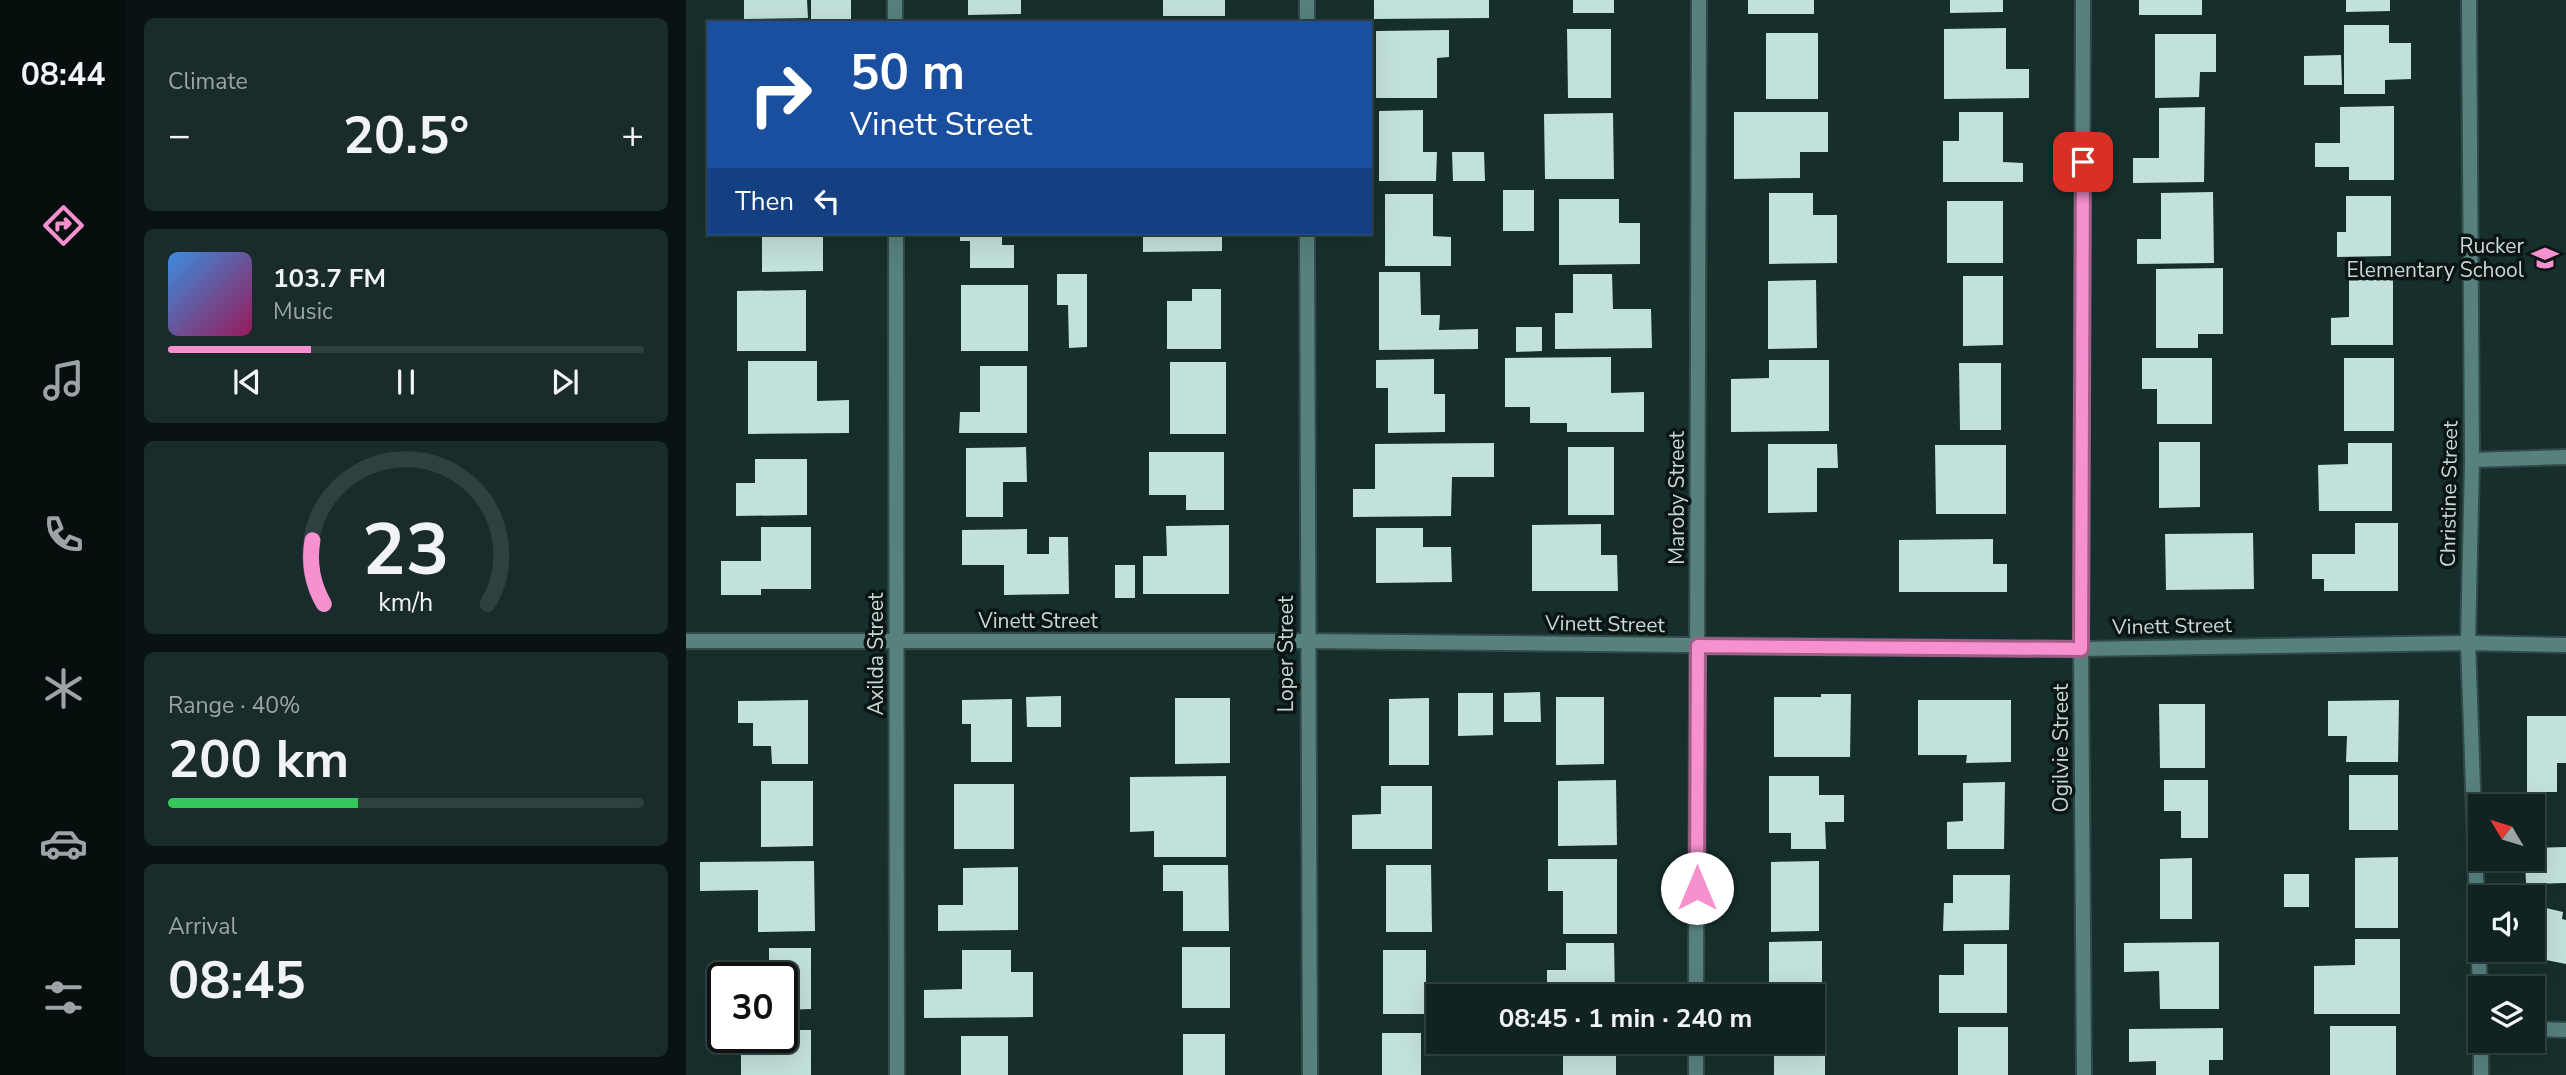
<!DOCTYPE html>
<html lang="en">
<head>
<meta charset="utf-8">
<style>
  body { margin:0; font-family:"Nunito Sans",sans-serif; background:#192b2a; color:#f1f3f6; height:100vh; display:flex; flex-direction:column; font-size:26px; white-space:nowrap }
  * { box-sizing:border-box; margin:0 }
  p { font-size:23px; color:#9ca4a5 }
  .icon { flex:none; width:38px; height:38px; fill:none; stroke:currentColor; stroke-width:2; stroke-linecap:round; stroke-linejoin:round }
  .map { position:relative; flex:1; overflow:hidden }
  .panel { display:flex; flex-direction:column; gap:18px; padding:18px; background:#091313; width:560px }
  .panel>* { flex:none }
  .top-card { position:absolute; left:21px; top:21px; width:665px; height:214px; border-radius:0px; box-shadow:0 7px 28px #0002,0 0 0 2px #304040; background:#1a4fa0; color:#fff; overflow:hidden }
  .needle { width:46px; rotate:308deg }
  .tools { position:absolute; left:1782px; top:794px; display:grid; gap:14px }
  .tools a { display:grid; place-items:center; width:77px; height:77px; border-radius:0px; background:#102322; box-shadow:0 7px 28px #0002,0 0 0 2px #304040; font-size:35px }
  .speed { position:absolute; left:21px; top:962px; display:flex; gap:14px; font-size:35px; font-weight:700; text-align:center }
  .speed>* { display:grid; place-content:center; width:91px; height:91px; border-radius:50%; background:#102322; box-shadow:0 7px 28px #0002,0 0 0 2px #304040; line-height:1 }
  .speed .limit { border:4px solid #111; border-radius:10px; background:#fff; color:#111 }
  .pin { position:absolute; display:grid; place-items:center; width:60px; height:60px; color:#fff; margin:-30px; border-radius:14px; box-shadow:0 4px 10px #0006 }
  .me { position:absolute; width:77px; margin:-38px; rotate:0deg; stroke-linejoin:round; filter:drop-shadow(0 0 5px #0008) }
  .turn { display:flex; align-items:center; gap:24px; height:147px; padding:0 28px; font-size:32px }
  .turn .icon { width:91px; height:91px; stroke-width:2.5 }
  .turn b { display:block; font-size:49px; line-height:60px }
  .then { display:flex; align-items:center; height:66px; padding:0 28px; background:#0003; gap:14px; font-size:26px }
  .big { font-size:52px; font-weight:700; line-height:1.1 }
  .panel .tile { flex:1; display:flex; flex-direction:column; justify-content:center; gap:10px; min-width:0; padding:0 24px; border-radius:10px; background:#192b2a }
  .panel .dial { align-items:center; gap:0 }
  .dial svg { height:182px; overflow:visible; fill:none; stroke:#304040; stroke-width:7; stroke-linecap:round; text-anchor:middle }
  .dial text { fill:#f1f3f6; stroke:none }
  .song { display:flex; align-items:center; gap:21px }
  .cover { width:84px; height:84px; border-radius:10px; background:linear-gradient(135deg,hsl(210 70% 55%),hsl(330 70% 35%)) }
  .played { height:7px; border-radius:4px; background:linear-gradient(90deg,#f690cf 30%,#304040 30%) }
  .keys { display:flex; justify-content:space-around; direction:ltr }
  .heat { display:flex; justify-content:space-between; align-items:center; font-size:38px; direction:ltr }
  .charge { height:10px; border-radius:5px; background:linear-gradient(90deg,#34c759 40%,#304040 0) }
  .trip { position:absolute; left:740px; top:984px; width:399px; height:70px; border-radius:0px; background:#102322; box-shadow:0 7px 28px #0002,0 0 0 2px #304040; font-weight:700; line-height:70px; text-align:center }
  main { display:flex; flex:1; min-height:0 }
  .tab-bar { display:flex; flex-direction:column; width:126px; justify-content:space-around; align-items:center; background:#060e0e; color:#9ca4a5 }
  .tab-bar .icon { width:49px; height:49px }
  .tab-bar .current { color:#f690cf }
  .tab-bar b { font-size:32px; color:#f1f3f6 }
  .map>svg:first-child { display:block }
</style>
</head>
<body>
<main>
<nav class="tab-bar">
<b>08:44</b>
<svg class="icon current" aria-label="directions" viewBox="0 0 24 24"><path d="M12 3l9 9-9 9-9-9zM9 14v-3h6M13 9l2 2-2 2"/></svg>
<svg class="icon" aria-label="music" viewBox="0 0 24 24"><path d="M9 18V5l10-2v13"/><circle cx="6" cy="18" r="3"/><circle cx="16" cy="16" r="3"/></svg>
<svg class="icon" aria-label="phone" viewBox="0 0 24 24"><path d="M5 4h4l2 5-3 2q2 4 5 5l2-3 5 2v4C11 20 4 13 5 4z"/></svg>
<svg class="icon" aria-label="climate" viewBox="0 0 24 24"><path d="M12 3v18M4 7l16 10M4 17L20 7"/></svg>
<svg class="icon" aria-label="car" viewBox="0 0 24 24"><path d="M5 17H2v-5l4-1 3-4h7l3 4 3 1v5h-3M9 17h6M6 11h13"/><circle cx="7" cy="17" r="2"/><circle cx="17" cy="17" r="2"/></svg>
<svg class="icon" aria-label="filters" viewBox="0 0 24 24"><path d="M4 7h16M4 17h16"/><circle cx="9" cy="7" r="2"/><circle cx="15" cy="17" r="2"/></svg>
</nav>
<section class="panel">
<div class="tile"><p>Climate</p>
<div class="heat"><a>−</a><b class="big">20.5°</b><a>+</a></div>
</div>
<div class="tile">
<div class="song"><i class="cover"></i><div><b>103.7 FM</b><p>Music</p></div></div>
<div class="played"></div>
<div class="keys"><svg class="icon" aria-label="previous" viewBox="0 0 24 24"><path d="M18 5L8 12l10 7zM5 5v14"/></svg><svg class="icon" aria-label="pause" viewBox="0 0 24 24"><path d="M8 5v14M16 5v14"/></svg><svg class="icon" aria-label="next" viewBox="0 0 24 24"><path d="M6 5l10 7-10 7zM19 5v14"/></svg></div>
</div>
<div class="tile dial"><svg viewBox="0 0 100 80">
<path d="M14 69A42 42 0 1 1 86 69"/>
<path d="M14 69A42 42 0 0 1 9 41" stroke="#f690cf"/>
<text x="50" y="56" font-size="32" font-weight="700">23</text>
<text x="50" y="72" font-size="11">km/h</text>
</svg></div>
<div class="tile"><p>Range · 40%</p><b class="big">200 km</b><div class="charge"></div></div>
<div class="tile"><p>Arrival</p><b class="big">08:45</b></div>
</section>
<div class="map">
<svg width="1880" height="1075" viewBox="0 0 1880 1075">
  <rect width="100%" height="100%" fill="#162f2d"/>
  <g fill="#c2e0dc">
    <path d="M58 0H121L122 18 58 19Z"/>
    <path d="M125 0H165V19L125 20Z"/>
    <path d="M282 0H335V14L282 15Z"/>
    <rect x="477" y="0" width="62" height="16"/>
    <path d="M688 0H803V18L688 19Z"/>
    <rect x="887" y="0" width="41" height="13"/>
    <rect x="1062" y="0" width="66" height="14"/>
    <path d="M1264 0H1317V12L1264 13Z"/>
    <rect x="1453" y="0" width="63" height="15"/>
    <path d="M1660 0H1704V11L1660 12Z"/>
    <path d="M1658 25H1703V43H1725V79L1699 80V94H1658Z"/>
    <path d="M1320 28V69H1343V98L1258 99V29Z"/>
    <path d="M881 29H925V98H882Z"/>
    <path d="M763 30V57L751 58V98H690V31Z"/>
    <rect x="1080" y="33" width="52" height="66"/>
    <path d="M1469 34H1530V72H1514L1513 97 1469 98Z"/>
    <path d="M1655 55 1656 85H1618V56Z"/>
    <path d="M1708 106V180H1663V167H1629V143H1654V107Z"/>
    <path d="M1519 107 1518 182 1447 183V158H1473V108Z"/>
    <path d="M737 110V152H751L750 181H693V111Z"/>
    <path d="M1048 112H1142V152H1114V178L1048 179Z"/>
    <path d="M1273 112H1317V162L1337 163V182H1257V141H1273Z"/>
    <path d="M927 113 928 179H859L858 114Z"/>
    <path d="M766 152H798L799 181H767Z"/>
    <rect x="817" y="190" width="31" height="41"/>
    <path d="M1527 192 1528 263 1451 264V239H1475V193Z"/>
    <path d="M1083 193H1127V215H1151V263L1083 264Z"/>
    <path d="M699 194H747V236L765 237V266H699Z"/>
    <path d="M1660 196H1705V256L1651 257V232H1660Z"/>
    <path d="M873 199H933V223H954V264L873 265Z"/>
    <rect x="1261" y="201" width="56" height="62"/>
    <path d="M76 233H137V271L76 272Z"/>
    <path d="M274 233H316V245H328V268H284V241H274Z"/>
    <path d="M457 233H536V251L457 252Z"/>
    <path d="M1537 268V334H1512V348H1470V269Z"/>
    <path d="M693 272H734L735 315H754L753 330 792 329V349L693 350Z"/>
    <path d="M371 274H401V347L383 348 382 305H371Z"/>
    <path d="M887 274H926L927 309H965L966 348 869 349V313H887Z"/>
    <path d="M1663 274H1707V345H1645V318L1663 317Z"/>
    <path d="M1277 276H1317V345L1277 346Z"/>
    <path d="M1130 280 1131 348 1082 349V281Z"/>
    <rect x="275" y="285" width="67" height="66"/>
    <path d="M506 289H535V349H481V301H506Z"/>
    <path d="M120 290V351H51V291Z"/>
    <path d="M830 327H856V351L830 352Z"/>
    <path d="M925 357V393L958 392V432H881V423H844V407H819V358Z"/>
    <path d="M1456 358H1526V424H1471V389H1456Z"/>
    <rect x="1658" y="358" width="50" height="73"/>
    <path d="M748 359V394H759V432L702 433V388H690V360Z"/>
    <path d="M1083 360H1143V431L1045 432V379L1083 378Z"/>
    <path d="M62 361H131V401L163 400V433L62 434Z"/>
    <rect x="484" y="362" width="56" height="72"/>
    <path d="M1273 363H1315V430H1274Z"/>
    <path d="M294 366H341V433H273L274 412H294Z"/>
    <path d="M1473 442H1514V507L1473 508Z"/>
    <path d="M808 443V477H766L765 516 667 517V489H689V444Z"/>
    <path d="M1662 443H1706V511H1633L1632 465 1662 464Z"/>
    <path d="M1082 444H1151L1152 468H1131V512L1082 513Z"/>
    <path d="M1249 445H1320V514H1250Z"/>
    <path d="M340 447 341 482H317V517H280V448Z"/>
    <rect x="882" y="447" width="46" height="68"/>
    <path d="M463 452H538V510H500V495H463Z"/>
    <path d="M69 459H121V515L50 516V483H69Z"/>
    <path d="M1669 523H1712V591H1638V579H1626V554H1669Z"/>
    <path d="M915 524V555H931L932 591H846V525Z"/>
    <path d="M543 525V594H457V556H481L480 526Z"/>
    <path d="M75 527H125V589H75V595H35V561H75Z"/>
    <path d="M690 528H737V547H765L766 582 690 583Z"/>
    <path d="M341 529V554H363V537H382L383 594 318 595V565H276V530Z"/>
    <path d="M1567 533 1568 589 1480 590 1479 534Z"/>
    <path d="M1307 539V564H1321V592H1213V540Z"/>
    <rect x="429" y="565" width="20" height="33"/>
    <path d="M854 692 855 722H818V693Z"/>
    <path d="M772 693H807V735L772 736Z"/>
    <path d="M1135 694H1165L1164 757H1088V697H1135Z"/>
    <path d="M375 696V727H341L340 697Z"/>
    <path d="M870 697H918V764L870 765Z"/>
    <path d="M489 698H544V763L489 764Z"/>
    <path d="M743 698V765H703V699Z"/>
    <path d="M326 699V762H285V724H276V700Z"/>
    <path d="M122 700V764H86L85 746H67V723H52V701Z"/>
    <path d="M1232 700H1325V762L1280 763 1281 755H1232Z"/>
    <path d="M1713 700 1712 762H1660L1661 736H1642V701Z"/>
    <path d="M1473 704H1519V768H1474Z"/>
    <path d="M1841 716H1880V763H1871V792H1841Z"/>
    <rect x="1663" y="775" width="49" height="55"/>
    <path d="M540 776V857H468V831L444 832V777Z"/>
    <path d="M1083 776H1133V795H1158V822H1139L1140 849H1105V833H1083Z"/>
    <path d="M930 780 931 845 872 846V781Z"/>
    <path d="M1478 780H1522V838H1495V811H1478Z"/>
    <path d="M75 781H127V846L75 847Z"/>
    <path d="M1319 782 1318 849H1261V822L1277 821V783Z"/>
    <rect x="268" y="784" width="60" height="65"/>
    <path d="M695 786H746V849H666V815L695 814Z"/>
    <path d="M1880 847V883L1840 884 1839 859H1846V848Z"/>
    <path d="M1712 857V928H1669V858Z"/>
    <path d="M1506 858V919H1474V859Z"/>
    <path d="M862 859H931V934H877V891H862Z"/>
    <path d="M128 861 129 931 72 932V890L14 891V862Z"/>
    <path d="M1133 861V931L1085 932V862Z"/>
    <path d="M477 865H542L543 931H497V891H477Z"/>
    <path d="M700 865H745L746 932H700Z"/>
    <path d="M332 867V930L252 931V905H277V868Z"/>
    <rect x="1598" y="874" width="25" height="33"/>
    <path d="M1267 875H1324L1323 930 1257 931 1258 903H1267Z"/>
    <path d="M1860 908 1877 912 1876 919 1880 920V964L1850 958Z"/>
    <path d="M1669 939H1714V1014H1628V966L1669 965Z"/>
    <path d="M1136 941V1014H1127V996H1083V942Z"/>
    <path d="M1533 942V1009H1474L1473 971 1438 972V943Z"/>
    <path d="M880 943H928L929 996H861V970H880Z"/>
    <path d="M1278 944H1321V1013H1253V975H1278Z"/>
    <rect x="496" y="947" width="48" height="61"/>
    <path d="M83 948H125V1009L96 1010V978H83Z"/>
    <path d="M276 950H325V972H347V1017L238 1018V990L276 989Z"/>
    <rect x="697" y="950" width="43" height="64"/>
    <rect x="1644" y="1026" width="66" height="49"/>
    <rect x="1272" y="1027" width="50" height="48"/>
    <path d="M1537 1028V1060H1523V1075H1470V1061L1443 1062V1029Z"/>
    <path d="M96 1030H125V1075H55V1038H96Z"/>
    <rect x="696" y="1033" width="39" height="42"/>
    <path d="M1127 1033H1139V1075H1088V1054L1062 1055V1041H1127Z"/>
    <rect x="497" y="1034" width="42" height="41"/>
    <rect x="275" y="1036" width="47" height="39"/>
    <rect x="828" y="1041" width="42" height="13"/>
    <rect x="877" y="1041" width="53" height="34"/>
  </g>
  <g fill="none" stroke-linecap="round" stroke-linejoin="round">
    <g stroke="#324a48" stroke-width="18">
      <path id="lane" d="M1786 460 1880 457"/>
    </g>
    <g stroke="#324a48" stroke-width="18">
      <g id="street">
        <path d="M209 0V23"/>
        <path d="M621 0V23"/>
        <path d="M1397 0 1395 649 1398 1075"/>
        <path d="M1783 0 1786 460 1782 643 1794 989"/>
        <path d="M210 233 211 1075"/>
        <path d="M621 233 624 1075"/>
        <path d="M0 641H621L1395 649 1782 643 1880 645"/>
        <path d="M1010 996 1013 0"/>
        <path d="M1846 1029 1880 1030"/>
        <path d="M1010 1075V1041"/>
        <path d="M1795 1075V1041"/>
      </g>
    </g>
    <use href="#lane" stroke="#57817d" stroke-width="14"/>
    <use href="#street" stroke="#57817d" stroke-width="14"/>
  </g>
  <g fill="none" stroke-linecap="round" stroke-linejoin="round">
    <g stroke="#a05e87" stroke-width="18">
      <path id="route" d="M1011 888 1012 646 1395 649 1397 162"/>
    </g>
    <use href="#route" stroke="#f690cf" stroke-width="12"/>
  </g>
  <defs>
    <g id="school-bare" transform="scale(2.1)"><path d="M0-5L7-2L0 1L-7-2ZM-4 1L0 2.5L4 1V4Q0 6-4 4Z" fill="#f690cf" stroke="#0a1514" stroke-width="2.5" paint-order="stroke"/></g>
  </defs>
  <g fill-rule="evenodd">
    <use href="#school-bare" x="1859" y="258"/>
  </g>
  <g text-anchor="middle" stroke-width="7" stroke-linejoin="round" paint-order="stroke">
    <g font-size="21" fill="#c8d6d4" stroke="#0a1514" text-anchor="end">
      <text x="1838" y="253">Rucker<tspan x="1838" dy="24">Elementary School</tspan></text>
    </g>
    <g font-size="21" fill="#c8d6d4" stroke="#0a1514">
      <text transform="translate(1763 494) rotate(-89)" y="7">Christine Street</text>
      <text transform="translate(991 498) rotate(-90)" y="7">Maroby Street</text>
      <text x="352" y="628">Vinett Street</text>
      <text transform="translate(919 624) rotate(1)" y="7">Vinett Street</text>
      <text transform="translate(1486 626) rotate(-1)" y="7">Vinett Street</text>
      <text transform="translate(190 654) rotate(-90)" y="7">Axilda Street</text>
      <text transform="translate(600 654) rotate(-90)" y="7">Loper Street</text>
      <text transform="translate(1375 748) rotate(-90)" y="7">Ogilvie Street</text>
    </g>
  </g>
</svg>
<div class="tools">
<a><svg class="needle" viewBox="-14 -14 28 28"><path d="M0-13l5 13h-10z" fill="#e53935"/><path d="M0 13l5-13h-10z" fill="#9ca4a5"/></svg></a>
<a><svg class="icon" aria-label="sound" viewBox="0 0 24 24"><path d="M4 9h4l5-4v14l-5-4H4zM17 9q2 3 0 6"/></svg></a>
<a><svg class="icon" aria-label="layers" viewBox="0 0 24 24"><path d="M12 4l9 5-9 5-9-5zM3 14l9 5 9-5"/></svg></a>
</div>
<div class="speed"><div class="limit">30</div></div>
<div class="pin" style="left:1397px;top:162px;background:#d93025"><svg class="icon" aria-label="arrive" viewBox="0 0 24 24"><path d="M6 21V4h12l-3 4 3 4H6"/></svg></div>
<svg class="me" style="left:1011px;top:888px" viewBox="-20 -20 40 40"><circle r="19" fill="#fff"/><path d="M0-13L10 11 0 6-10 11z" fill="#f690cf"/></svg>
<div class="trip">08:45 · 1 min · 240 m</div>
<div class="top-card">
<div class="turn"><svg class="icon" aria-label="right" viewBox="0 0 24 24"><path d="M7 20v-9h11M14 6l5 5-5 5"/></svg><div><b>50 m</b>Vinett Street</div></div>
<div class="then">Then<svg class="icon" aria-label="left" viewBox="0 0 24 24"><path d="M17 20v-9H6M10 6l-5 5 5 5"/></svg></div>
</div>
</div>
</main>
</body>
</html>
